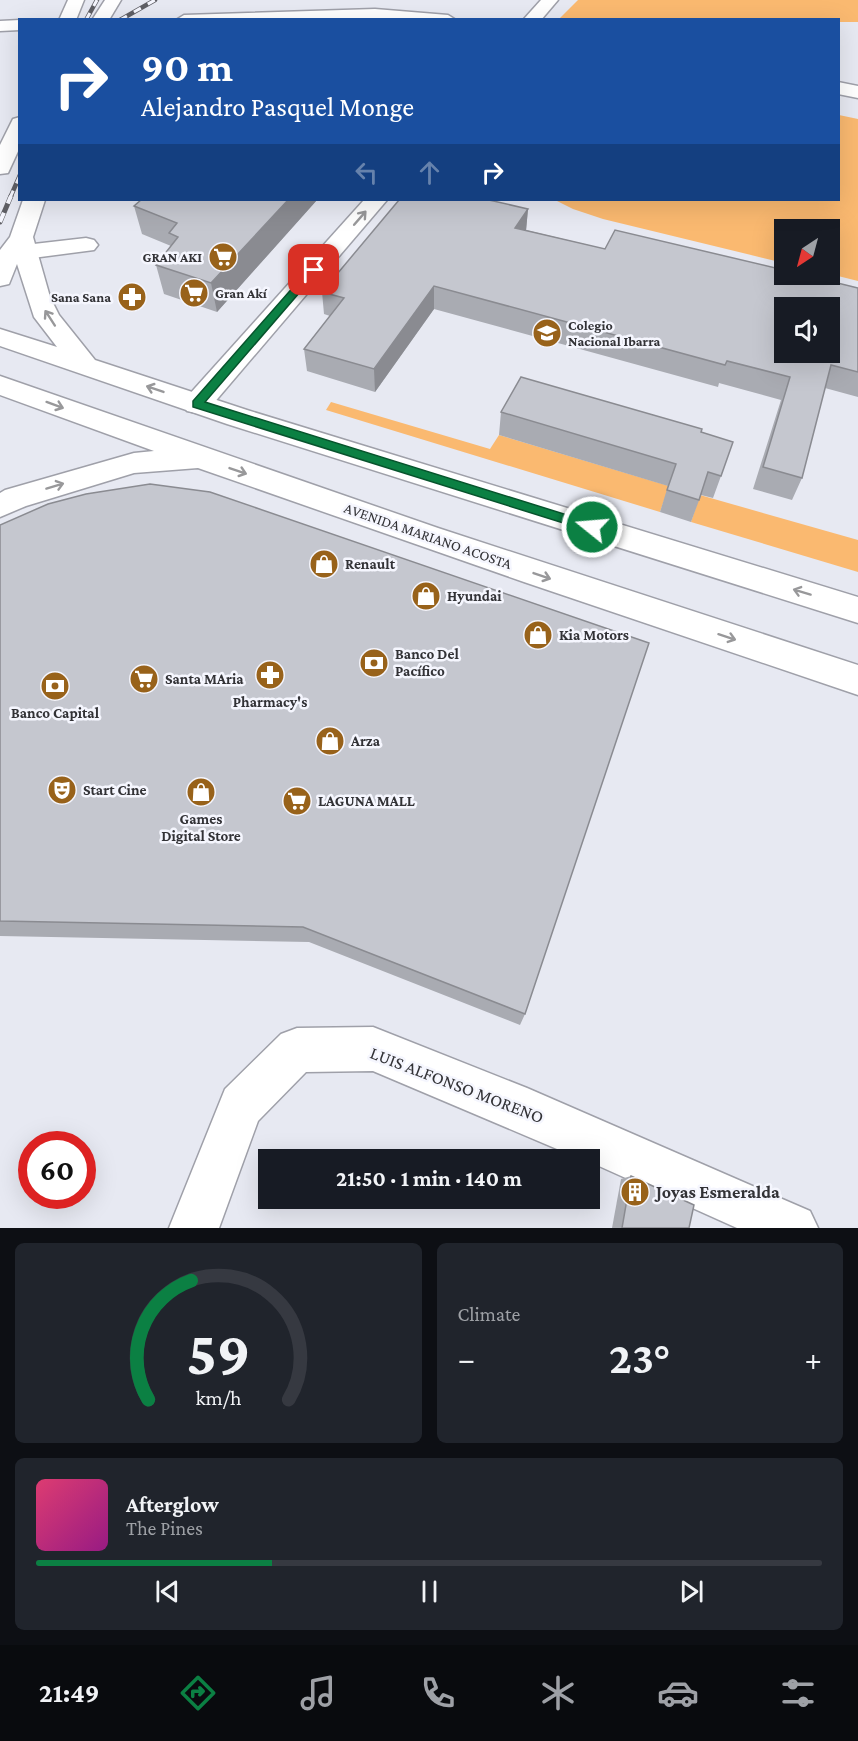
<!DOCTYPE html>
<html lang="en">
<head>
<meta charset="utf-8">
<style>
  body { margin:0; font-family:"Crimson Pro",serif; background:#20242c; color:#f1f3f6; height:100vh; display:flex; flex-direction:column; font-size:22px; white-space:nowrap }
  * { box-sizing:border-box; margin:0 }
  p { font-size:20px; color:#9ea1a6 }
  .icon { flex:none; width:33px; height:33px; fill:none; stroke:currentColor; stroke-width:2; stroke-linecap:round; stroke-linejoin:round }
  .map { position:relative; height:1228px; overflow:hidden }
  .panel { display:flex; flex-direction:column; gap:15px; padding:15px; background:#0d0f14; flex:1 }
  .panel>* { flex:none }
  .top-card { position:absolute; left:18px; top:18px; width:822px; height:183px; border-radius:0px; box-shadow:0 6px 24px #0002; background:#1a4fa0; color:#fff; overflow:hidden }
  .needle { width:39px; rotate:216deg }
  .tools { position:absolute; left:774px; top:219px; display:grid; gap:12px }
  .tools a { display:grid; place-items:center; width:66px; height:66px; border-radius:0px; background:#171b24; box-shadow:0 6px 24px #0002; font-size:30px }
  .speed { position:absolute; left:18px; top:1131px; display:flex; gap:12px; font-size:30px; font-weight:700; text-align:center }
  .speed>* { display:grid; place-content:center; width:78px; height:78px; border-radius:50%; background:#171b24; box-shadow:0 6px 24px #0002; line-height:1 }
  .speed .limit { border:9px solid #d22; background:#fff; color:#111 }
  .pin { position:absolute; display:grid; place-items:center; width:51px; height:51px; color:#fff; margin:-26px; border-radius:12px; box-shadow:0 3px 9px #0006 }
  .me { position:absolute; width:66px; margin:-33px; rotate:287deg; stroke-linejoin:round; filter:drop-shadow(0 0 4px #0008) }
  .turn { display:flex; align-items:center; gap:21px; height:126px; padding:0 24px; font-size:27px }
  .turn .icon { width:78px; height:78px; stroke-width:2.5 }
  .turn b { display:block; font-size:42px; line-height:51px }
  .lanes { display:flex; align-items:center; height:57px; padding:0 24px; background:#0003; justify-content:center; gap:30px; direction:ltr }
  .lanes .off { opacity:.35 }
  .big { font-size:45px; font-weight:700; line-height:1.1 }
  .panel .widget { flex:1; display:flex; flex-direction:column; justify-content:center; gap:9px; min-width:0; padding:0 21px; border-radius:9px; background:#20242c }
  .panel .dial { align-items:center; gap:0 }
  .dial svg { height:156px; overflow:visible; fill:none; stroke:#363941; stroke-width:7; stroke-linecap:round; text-anchor:middle }
  .dial text { fill:#f1f3f6; stroke:none }
  .song { display:flex; align-items:center; gap:18px }
  .cover { width:72px; height:72px; border-radius:9px; background:linear-gradient(135deg,hsl(340 70% 55%),hsl(310 70% 35%)) }
  .played { height:6px; border-radius:3px; background:linear-gradient(90deg,#0b8043 30%,#363941 30%) }
  .keys { display:flex; justify-content:space-around; direction:ltr }
  .heat { display:flex; justify-content:space-between; align-items:center; font-size:33px; direction:ltr }
  .panel .tiles { flex:1; display:grid; gap:15px; grid-template-columns:1fr 1fr }
  .widget:last-child { grid-column:span 2 }
  .trip { position:absolute; left:258px; top:1149px; width:342px; height:60px; border-radius:0px; background:#171b24; box-shadow:0 6px 24px #0002; font-weight:700; line-height:60px; text-align:center }
  .tabs { display:flex; height:96px; justify-content:space-around; align-items:center; background:#090b0e; color:#9ea1a6 }
  .tabs .icon { width:42px; height:42px }
  .tabs .current { color:#0b8043 }
  .tabs b { font-size:27px; color:#f1f3f6 }
  .map>svg:first-child { display:block }
</style>
</head>
<body>
<div class="map">
<svg width="858" height="1228" viewBox="0 0 858 1228">
  <rect width="100%" height="100%" fill="#e7e9f2"/>
  <g fill="#fab970">
    <path d="M578 0H858V22H839L838 20 559 19Z"/>
    <path d="M839 115 858 119V281L830 274V230H784V263L603 219 573 209 555 200H838Z"/>
    <path d="M331 402 490 449 499 435 669 486 660 512 326 410Z"/>
    <path d="M700 495 858 540V572L691 522Z"/>
  </g>
  <g fill="none" stroke-linecap="round" stroke-linejoin="round">
    <g stroke="#9fa0a9" stroke-width="3">
      <g id="minor">
        <path d="M541 0H558L541 20H523Z"/>
        <path d="M375 9 448 15 456 20H176L184 15Z"/>
        <path d="M20 20V30L0 31V21Z"/>
        <path d="M838 82 858 86V98L838 94Z"/>
        <path d="M364 200H387L207 411 197 413 187 411 183 404 187 397Z"/>
        <path d="M86 238 94 240 98 245 94 250 25 259 17 257 13 252 17 247 25 245Z"/>
        <path d="M373 1027 527 1088 810 1211 818 1228H737L590 1162V1160H583L373 1071 306 1072 258 1121 219 1228H169L225 1089 281 1034 297 1028Z"/>
      </g>
    </g>
    <g stroke="#9fa0a9" stroke-width="3">
      <g id="major">
        <path d="M68 0H84L76 20H59Z"/>
        <path d="M105 0H121L109 20H92Z"/>
        <path d="M20 117V147L8 173 0 174V145L13 119Z"/>
        <path d="M23 200H45L33 237 50 297 59 315 95 360 247 410 858 597V623L227 424 0 346V329L57 347 34 317 17 264 9 284 0 286V250L10 237Z"/>
        <path d="M0 376 438 528 858 665V695L524 582 198 468 134 473 26 506 0 517V493L5 490 134 453 154 451 0 395Z"/>
      </g>
    </g>
    <use href="#minor" fill="#fff" fill-rule="evenodd"/>
    <use href="#major" fill="#fff" fill-rule="evenodd"/>
    <g stroke="#5f5f65" stroke-width="4.5">
      <g id="rail-far1">
        <path d="M86 20 97 0"/>
        <path d="M120 20 155 0"/>
        <path d="M10 198 20 175"/>
      </g>
    </g>
    <g stroke="#5f5f65" stroke-width="5">
      <path id="rail" d="M0 222 11 196"/>
    </g>
    <use href="#rail-far1" stroke="#f5f6fe" stroke-width="3" stroke-dasharray="8" stroke-linecap="butt"/>
    <use href="#rail" stroke="#f5f6fe" stroke-width="4" stroke-dasharray="10" stroke-linecap="butt"/>
  </g>
  <g fill="#a9abb2">
    <path d="M141 200H317L217 312 164 294 156 265 171 246 142 234 134 206Z"/>
    <path d="M528 209 526 230 605 249 858 288V397L825 388 802 478 792 500 753 489 781 400 719 383 718 387 434 309 375 392 307 371 304 349 330 316 324 314 322 292Z"/>
    <path d="M501 412 721 476 713 498 701 495 691 522 660 512 668 486 499 435Z"/>
    <path d="M0 525 525 1014 520 1025 309 942 0 936Z"/>
    <path d="M631 1176 689 1228H612L621 1179Z"/>
  </g>
  <g fill="#8a8b91">
    <path d="M288 200H317L217 312 211 283Z"/>
    <path d="M528 209 526 231 515 228Z"/>
    <path d="M434 286V309L375 392 374 369Z"/>
  </g>
  <g fill="#c5c7cf" stroke="#8a8b91" stroke-width="1.5" fill-rule="evenodd">
    <path d="M141 200H288L211 283 156 265 178 237 169 233 177 223 134 206Z"/>
    <path d="M399 200H489L528 209 515 228 605 249 615 230 784 270V274H801L858 288V372L831 365 802 478 763 467 790 377 727 361 725 365 434 286 374 369 304 349 344 298 322 292ZM784 308H830V352H784Z"/>
    <path d="M521 377 702 429 701 432 733 442 721 476 708 472 699 500 667 490 676 464 501 412Z"/>
    <path d="M150 484 210 492 649 643 525 1014 303 927 0 921V525L48 504 86 494Z"/>
    <path d="M631 1176 694 1205 689 1228H622Z"/>
  </g>
  <defs><path id="oneway-shaft" d="M-6 0H5M1.5-3L5.5 0L1.5 3" fill="none" stroke-width="1.6" stroke-linecap="round" stroke-linejoin="round" transform="scale(1.5)"/></defs>
  <g stroke="#98989a">
    <use href="#oneway-shaft" transform="translate(360 218) rotate(-49)"/>
    <use href="#oneway-shaft" transform="translate(50 318) rotate(-123)"/>
    <use href="#oneway-shaft" transform="translate(155 389) rotate(-161)"/>
    <use href="#oneway-shaft" transform="translate(55 405) rotate(20)"/>
    <use href="#oneway-shaft" transform="translate(238 471) rotate(19)"/>
    <use href="#oneway-shaft" transform="translate(55 486) rotate(-17)"/>
    <use href="#oneway-shaft" transform="translate(542 576) rotate(19)"/>
    <use href="#oneway-shaft" transform="translate(802 592) rotate(-163)"/>
    <use href="#oneway-shaft" transform="translate(727 637) rotate(18)"/>
  </g>
  <path fill="#0b8043" stroke="#07532c" stroke-width="1.5" d="M310 268 319 270 205 402 596 524V530L592 532 193 407V401Z"/>
  <defs>
    <g id="supermarket-disc" transform="scale(1.5)"><circle r="9.5" fill="#98621a" stroke="#f5f6fe"/><path d="M-6-5.5h2.5l.6 2H6L4.5 2H-2.5L-4.4-4H-6ZM-1.5 3.2a1.3 1.3 0 1 0 .1 0ZM3 3.2a1.3 1.3 0 1 0 .1 0Z" fill="#fff"/></g>
    <g id="pharmacy-disc" transform="scale(1.5)"><circle r="9.5" fill="#98621a" stroke="#f5f6fe"/><path d="M-2-6h4v4h4v4h-4v4h-4v-4h-4v-4h4Z" fill="#fff"/></g>
    <g id="school-disc" transform="scale(1.5)"><circle r="9.5" fill="#98621a" stroke="#f5f6fe"/><path d="M0-5L7-2L0 1L-7-2ZM-4 1L0 2.5L4 1V4Q0 6-4 4Z" fill="#fff"/></g>
    <g id="shop-disc" transform="scale(1.5)"><circle r="9.5" fill="#98621a" stroke="#f5f6fe"/><path d="M-5-2.5h2.3a2.7 3.5 0 0 1 5.4 0H5L5.5 6h-11ZM-1.5-2.5h3a1.5 2.3 0 0 0-3 0Z" fill="#fff"/></g>
    <g id="bank-disc" transform="scale(1.5)"><circle r="9.5" fill="#98621a" stroke="#f5f6fe"/><path d="M-6-4H6V4H-6ZM0-2.3a2.3 2.3 0 1 0 0 4.6a2.3 2.3 0 1 0 0-4.6Z" fill="#fff"/></g>
    <g id="theatre-disc" transform="scale(1.5)"><circle r="9.5" fill="#98621a" stroke="#f5f6fe"/><path d="M-5-5.5Q0-4 5-5.5V0Q5 5 0 6Q-5 5-5 0ZM-3.3-2.5H-1v1.5H-3.3ZM1-2.5H3.3v1.5H1ZM-2.8 1Q0 5.5 2.8 1Z" fill="#fff"/></g>
    <g id="building-disc" transform="scale(1.5)"><circle r="9.5" fill="#98621a" stroke="#f5f6fe"/><path d="M-4-6H4V6H1V3H-1V6H-4ZM-2.5-4.3h1.7v1.8h-1.7ZM.8-4.3h1.7v1.8H.8ZM-2.5-1h1.7V.8h-1.7ZM.8-1h1.7V.8H.8Z" fill="#fff"/></g>
  </defs>
  <g fill-rule="evenodd">
    <use href="#supermarket-disc" x="223" y="257"/>
    <use href="#supermarket-disc" x="194" y="293"/>
    <use href="#pharmacy-disc" x="132" y="297"/>
    <use href="#school-disc" x="547" y="333"/>
    <use href="#shop-disc" x="324" y="564"/>
    <use href="#shop-disc" x="426" y="596"/>
    <use href="#shop-disc" x="538" y="635"/>
    <use href="#bank-disc" x="374" y="663"/>
    <use href="#pharmacy-disc" x="270" y="675"/>
    <use href="#supermarket-disc" x="144" y="679"/>
    <use href="#bank-disc" x="55" y="686"/>
    <use href="#shop-disc" x="330" y="741"/>
    <use href="#theatre-disc" x="62" y="790"/>
    <use href="#shop-disc" x="201" y="792"/>
    <use href="#supermarket-disc" x="297" y="801"/>
    <use href="#building-disc" x="635" y="1192"/>
  </g>
  <g text-anchor="middle" stroke-width="5" stroke-linejoin="round" paint-order="stroke">
    <g font-size="14" font-weight="bold" fill="#323236" stroke="#f5f6fe" text-anchor="end">
      <text x="202" y="262">GRAN AKI</text>
      <text x="215" y="298" text-anchor="start">Gran Akí</text>
      <text x="111" y="302">Sana Sana</text>
      <text x="568" y="330" text-anchor="start">Colegio<tspan x="568" dy="16">Nacional Ibarra</tspan></text>
    </g>
    <g font-size="15" fill="#323236" stroke="#f5f6fe">
      <text transform="translate(428 536) rotate(19)" y="5">AVENIDA MARIANO ACOSTA</text>
    </g>
    <g font-size="15" font-weight="bold" fill="#323236" stroke="#f5f6fe" text-anchor="start">
      <text x="345" y="569">Renault</text>
      <text x="447" y="601">Hyundai</text>
      <text x="559" y="640">Kia Motors</text>
      <text x="395" y="659">Banco Del<tspan x="395" dy="17">Pacífico</tspan></text>
      <text x="165" y="684">Santa MAria</text>
      <text x="270" y="707" text-anchor="middle">Pharmacy's</text>
      <text x="55" y="718" text-anchor="middle">Banco Capital</text>
      <text x="351" y="746">Arza</text>
      <text x="83" y="795">Start Cine</text>
      <text x="318" y="806">LAGUNA MALL</text>
      <text x="201" y="824" text-anchor="middle">Games<tspan x="201" dy="17">Digital Store</tspan></text>
    </g>
    <g font-size="18" fill="#323236" stroke="#f5f6fe">
      <text transform="translate(457 1085) rotate(21)" y="6">LUIS ALFONSO MORENO</text>
    </g>
    <g font-size="18" font-weight="bold" fill="#323236" stroke="#f5f6fe" text-anchor="start">
      <text x="656" y="1198">Joyas Esmeralda</text>
    </g>
  </g>
</svg>
<div class="tools">
<a><svg class="needle" viewBox="-14 -14 28 28"><path d="M0-13l5 13h-10z" fill="#e53935"/><path d="M0 13l5-13h-10z" fill="#9ea1a6"/></svg></a>
<a><svg class="icon" aria-label="sound" viewBox="0 0 24 24"><path d="M4 9h4l5-4v14l-5-4H4zM17 9q2 3 0 6"/></svg></a>
</div>
<div class="speed"><div class="limit">60</div></div>
<div class="pin" style="left:314px;top:270px;background:#d93025"><svg class="icon" aria-label="arrive" viewBox="0 0 24 24"><path d="M6 21V4h12l-3 4 3 4H6"/></svg></div>
<svg class="me" style="left:592px;top:527px" viewBox="-20 -20 40 40"><circle r="17" fill="#0b8043" stroke="#fff" stroke-width="3"/><path d="M0-11L8 9 0 5-8 9z" fill="#fff"/></svg>
<div class="trip">21:50 · 1 min · 140 m</div>
<div class="top-card">
<div class="turn"><svg class="icon" aria-label="right" viewBox="0 0 24 24"><path d="M7 20v-9h11M14 6l5 5-5 5"/></svg><div><b>90 m</b>Alejandro Pasquel Monge</div></div>
<div class="lanes"><svg class="icon off" aria-label="left" viewBox="0 0 24 24"><path d="M17 20v-9H6M10 6l-5 5 5 5"/></svg><svg class="icon off" aria-label="ahead" viewBox="0 0 24 24"><path d="M12 20V5M6 11l6-6 6 6"/></svg><svg class="icon" aria-label="right" viewBox="0 0 24 24"><path d="M7 20v-9h11M14 6l5 5-5 5"/></svg></div>
</div>
</div>
<section class="panel">
<div class="tiles">
<div class="widget dial"><svg viewBox="0 0 100 80">
<path d="M14 69A42 42 0 1 1 86 69"/>
<path d="M14 69A42 42 0 0 1 36 8" stroke="#0b8043"/>
<text x="50" y="56" font-size="32" font-weight="700">59</text>
<text x="50" y="72" font-size="11">km/h</text>
</svg></div>
<div class="widget"><p>Climate</p>
<div class="heat"><a>−</a><b class="big">23°</b><a>+</a></div>
</div>
<div class="widget">
<div class="song"><i class="cover"></i><div><b>Afterglow</b><p>The Pines</p></div></div>
<div class="played"></div>
<div class="keys"><svg class="icon" aria-label="previous" viewBox="0 0 24 24"><path d="M18 5L8 12l10 7zM5 5v14"/></svg><svg class="icon" aria-label="pause" viewBox="0 0 24 24"><path d="M8 5v14M16 5v14"/></svg><svg class="icon" aria-label="next" viewBox="0 0 24 24"><path d="M6 5l10 7-10 7zM19 5v14"/></svg></div>
</div>
</div>
</section>
<nav class="tabs">
<b>21:49</b>
<svg class="icon current" aria-label="directions" viewBox="0 0 24 24"><path d="M12 3l9 9-9 9-9-9zM9 14v-3h6M13 9l2 2-2 2"/></svg>
<svg class="icon" aria-label="music" viewBox="0 0 24 24"><path d="M9 18V5l10-2v13"/><circle cx="6" cy="18" r="3"/><circle cx="16" cy="16" r="3"/></svg>
<svg class="icon" aria-label="phone" viewBox="0 0 24 24"><path d="M5 4h4l2 5-3 2q2 4 5 5l2-3 5 2v4C11 20 4 13 5 4z"/></svg>
<svg class="icon" aria-label="climate" viewBox="0 0 24 24"><path d="M12 3v18M4 7l16 10M4 17L20 7"/></svg>
<svg class="icon" aria-label="car" viewBox="0 0 24 24"><path d="M5 17H2v-5l4-1 3-4h7l3 4 3 1v5h-3M9 17h6M6 11h13"/><circle cx="7" cy="17" r="2"/><circle cx="17" cy="17" r="2"/></svg>
<svg class="icon" aria-label="filters" viewBox="0 0 24 24"><path d="M4 7h16M4 17h16"/><circle cx="9" cy="7" r="2"/><circle cx="15" cy="17" r="2"/></svg>
</nav>
</body>
</html>
